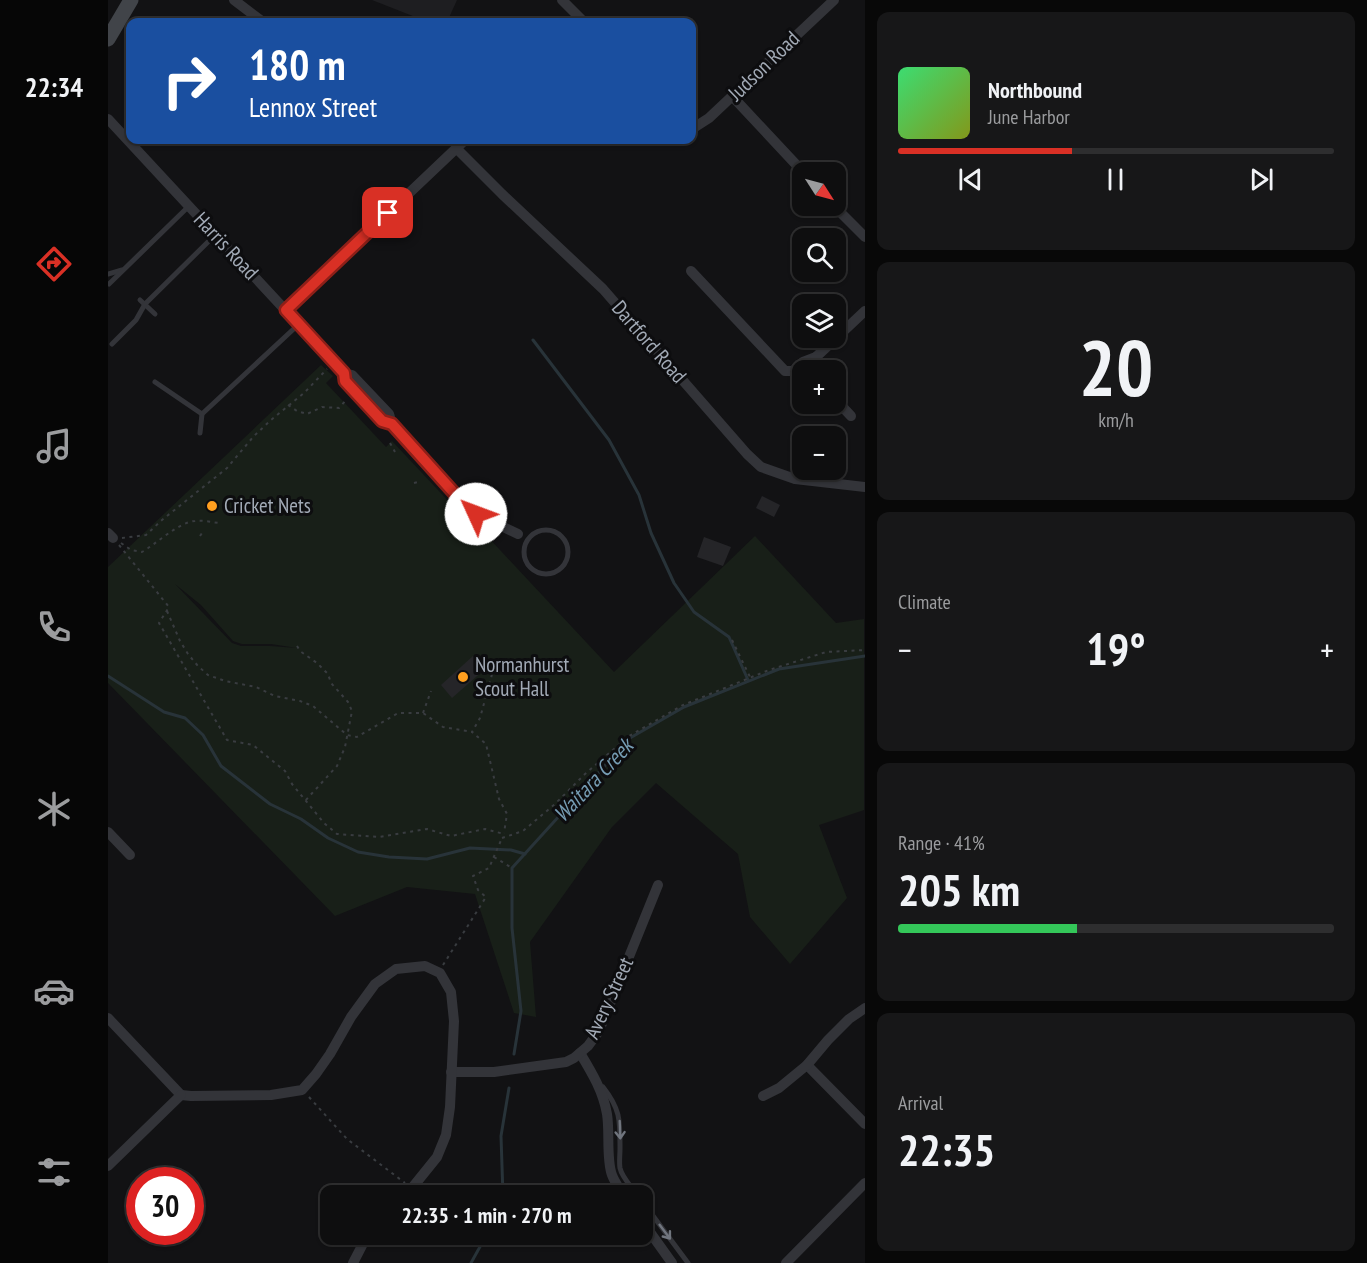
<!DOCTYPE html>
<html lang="en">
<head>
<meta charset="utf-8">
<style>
  body { margin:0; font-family:"PT Sans Narrow",sans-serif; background:#171718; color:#f1f3f6; height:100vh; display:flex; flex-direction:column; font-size:22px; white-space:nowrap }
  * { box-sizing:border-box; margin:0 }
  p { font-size:20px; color:#9b9c9e }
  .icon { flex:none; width:33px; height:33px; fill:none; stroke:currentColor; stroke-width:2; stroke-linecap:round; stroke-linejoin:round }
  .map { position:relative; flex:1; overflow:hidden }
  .sheet { display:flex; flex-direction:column; gap:12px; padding:12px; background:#080808; width:502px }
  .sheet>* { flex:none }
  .guide { position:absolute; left:18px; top:18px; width:570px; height:126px; border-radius:12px; box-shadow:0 2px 4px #0004,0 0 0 2px #2e2e2f; background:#1a4fa0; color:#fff; overflow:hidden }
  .needle { width:39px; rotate:126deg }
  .controls { position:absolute; left:684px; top:162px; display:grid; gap:12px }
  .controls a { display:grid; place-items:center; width:54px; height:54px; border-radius:12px; background:#0e0e0f; box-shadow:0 2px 4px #0004,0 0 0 2px #2e2e2f; font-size:30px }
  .speed { position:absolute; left:18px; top:1167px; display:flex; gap:12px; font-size:30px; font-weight:700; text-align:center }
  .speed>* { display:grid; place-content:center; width:78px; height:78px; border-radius:50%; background:#0e0e0f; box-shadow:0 2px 4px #0004,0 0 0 2px #2e2e2f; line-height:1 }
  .speed .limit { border:9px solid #d22; background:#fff; color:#111 }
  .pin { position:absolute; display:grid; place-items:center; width:51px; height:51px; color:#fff; margin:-26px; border-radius:12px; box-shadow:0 3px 9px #0006 }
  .me { position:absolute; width:66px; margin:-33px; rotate:313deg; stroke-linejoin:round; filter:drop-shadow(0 0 4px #0008) }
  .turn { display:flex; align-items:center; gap:21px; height:126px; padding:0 24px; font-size:27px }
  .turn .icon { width:78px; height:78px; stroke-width:2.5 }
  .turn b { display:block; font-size:42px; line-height:51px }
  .big { font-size:45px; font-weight:700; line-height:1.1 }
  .sheet .card { flex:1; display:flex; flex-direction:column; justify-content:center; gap:9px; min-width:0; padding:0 21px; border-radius:12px; background:#171718 }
  .sheet .dial { align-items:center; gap:0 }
  .dial b { font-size:78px; line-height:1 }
  .song { display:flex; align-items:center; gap:18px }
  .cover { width:72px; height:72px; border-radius:9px; background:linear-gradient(135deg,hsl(140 70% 55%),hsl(70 70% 35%)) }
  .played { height:6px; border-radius:3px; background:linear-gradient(90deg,#d93025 40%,#2e2e2f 40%) }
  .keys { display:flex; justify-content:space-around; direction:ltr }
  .heat { display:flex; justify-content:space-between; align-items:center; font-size:33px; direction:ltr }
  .charge { height:9px; border-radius:4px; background:linear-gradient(90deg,#34c759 41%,#2e2e2f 0) }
  .trip { position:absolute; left:212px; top:1185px; width:333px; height:60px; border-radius:12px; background:#0e0e0f; box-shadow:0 2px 4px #0004,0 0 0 2px #2e2e2f; font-weight:700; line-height:60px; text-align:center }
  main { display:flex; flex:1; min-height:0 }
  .tabs { display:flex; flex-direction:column; width:108px; justify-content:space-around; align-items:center; background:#060606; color:#9b9c9e }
  .tabs .icon { width:42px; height:42px }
  .tabs .selected { color:#d93025 }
  .tabs b { font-size:27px; color:#f1f3f6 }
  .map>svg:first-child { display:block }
</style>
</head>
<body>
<main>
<nav class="tabs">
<b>22:34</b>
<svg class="icon selected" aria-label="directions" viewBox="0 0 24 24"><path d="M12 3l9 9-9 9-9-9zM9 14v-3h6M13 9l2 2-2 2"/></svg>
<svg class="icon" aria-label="music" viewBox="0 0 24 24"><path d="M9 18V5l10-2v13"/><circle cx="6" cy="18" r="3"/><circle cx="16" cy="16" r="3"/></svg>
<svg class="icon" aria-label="phone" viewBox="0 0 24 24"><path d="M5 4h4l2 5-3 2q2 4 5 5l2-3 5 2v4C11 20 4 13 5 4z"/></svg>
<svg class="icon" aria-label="climate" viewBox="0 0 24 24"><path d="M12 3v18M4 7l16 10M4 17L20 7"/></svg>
<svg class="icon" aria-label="car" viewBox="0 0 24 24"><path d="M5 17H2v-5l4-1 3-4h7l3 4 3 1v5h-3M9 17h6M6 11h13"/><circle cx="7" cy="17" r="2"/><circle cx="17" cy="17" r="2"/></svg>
<svg class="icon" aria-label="filters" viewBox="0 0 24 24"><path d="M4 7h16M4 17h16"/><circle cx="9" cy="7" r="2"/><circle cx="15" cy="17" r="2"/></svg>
</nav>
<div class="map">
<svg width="757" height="1263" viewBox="0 0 757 1263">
  <rect width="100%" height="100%" fill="#121214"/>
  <path fill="#1e1e21" d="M264 0H349L339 22H320Z"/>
  <path fill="#181f18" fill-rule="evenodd" d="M213 365 225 376 218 383 278 447 284 441 375 538 378 535 506 672 647 536 728 623 756 619V810L711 825 739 898 682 964 642 917 630 854 548 783 504 827 422 942 428 1017 406 1013 367 894 299 887 227 916 0 683V567ZM67 584 93 605 125 641 134 644H163L189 648 162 646H133L124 643Z"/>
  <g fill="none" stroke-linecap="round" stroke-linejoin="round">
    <g stroke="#283339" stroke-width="3">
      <path d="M425 340 501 440 531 495 543 533 566 583 586 612 621 637 640 680"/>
      <path d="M0 676 56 712 77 718 95 735 113 766 162 804 193 819 220 838 250 852 281 857 319 859 362 848 403 850 417 854"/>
      <path d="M406 1054 413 1011 404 928V868L522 738 576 707 671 669 757 656"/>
      <path d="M395 1196 393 1136 401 1088"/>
      <path d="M363 1263 379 1234"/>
    </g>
  </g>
  <g fill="#252528">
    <path d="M654 496 672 505 666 517 648 508Z"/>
    <path d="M596 537 623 547 615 566 589 557Z"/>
    <path d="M365 656 377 669 344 698 333 685Z"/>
  </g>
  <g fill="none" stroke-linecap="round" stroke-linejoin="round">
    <g stroke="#393c40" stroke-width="2" stroke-dasharray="3 4.5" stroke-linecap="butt">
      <path d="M180 405 189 411 199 414 214 407 231 408 239 399"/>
      <path d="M282 443 287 452"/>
      <path d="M306 483 313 481"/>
      <path d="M92 536 96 530"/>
      <path d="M14 538 38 535 54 520 119 468 146 436 163 420 196 393 219 369"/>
      <path d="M13 543 23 550 34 552C48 544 71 522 87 521 94 520 103 522 111 523"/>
      <path d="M11 545 61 607 51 623 119 740 145 745 177 771 184 784 216 823 229 834 271 837 319 829 343 836 377 829 396 834"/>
      <path d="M59 611 72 641 80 654 90 666 100 675 117 681 148 687 167 696 192 701 205 706 239 735 249 737 290 713H315L335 727 364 732"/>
      <path d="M624 640 642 677"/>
      <path d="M189 646 192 651 209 663 220 674 223 683 240 702 244 711 237 747 229 766 197 801"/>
      <path d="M386 667 372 718 364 732 378 744 391 799 399 814 396 833"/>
      <path d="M315 713 323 691"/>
      <path d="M394 838 415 831 447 804 477 774 521 736 575 705 661 670 718 652 757 650"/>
      <path d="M386 857 404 868"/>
      <path d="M335 965 378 897 370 890 365 876 381 868 394 838"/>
      <path d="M201 1097 239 1139 297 1183"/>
    </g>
    <g stroke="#333439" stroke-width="5">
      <path d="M0 274 14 270"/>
      <path d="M1 284 81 206"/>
      <path d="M32 300 47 314"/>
      <path d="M4 344 28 320 37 304 107 235"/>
      <path d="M47 382 94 414 191 324"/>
      <path d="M92 433 94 414"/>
      <circle cx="438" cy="552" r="22"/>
      <path d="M495 1087C513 1110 512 1121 512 1149 512 1155 511 1162 512 1168 514 1178 524 1187 530 1196"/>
      <path d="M534 1201 580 1263"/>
    </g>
    <g stroke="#333439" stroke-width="10">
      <path d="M126 0 155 22"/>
      <path d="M454 0 476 22"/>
      <path d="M624 96 695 172"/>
      <path d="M0 119 232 369 236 373 237 381 274 421 284 424 356 504 368 514 410 534"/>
      <path d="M584 126 587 127 601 118 726 0"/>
      <path d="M348 148 394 194 495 289 639 454 653 467 687 479 757 487"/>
      <path d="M726 206 757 237"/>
      <path d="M583 271 677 371H685L695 362 708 357"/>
      <path d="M178 310 357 140"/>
      <path d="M704 370 703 366 708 357 757 311"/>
      <path d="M236 373 244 375 281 414 284 424"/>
      <path d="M728 400 743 416"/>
      <path d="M0 533 5 538"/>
      <path d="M0 832 22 855"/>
      <path d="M0 1018 73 1095"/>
      <path d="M472 1053C484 1073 495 1091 499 1114 502 1132 498 1159 504 1175 507 1183 512 1189 516 1196"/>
      <path d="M699 1065 757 1124"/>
      <path d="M343 1072H386L458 1062 466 1058 480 1046 491 1031 550 885"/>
      <path d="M73 1095 83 1096 163 1095 194 1090 208 1074 222 1054 243 1017 267 984 288 969 317 966 332 973 343 992 346 1021 342 1107 338 1135 329 1157 304 1188 296 1196"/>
      <path d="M655 1096 671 1088 699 1065 720 1040 741 1019 757 1008"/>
      <path d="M0 1166 73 1095"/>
      <path d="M534 1221 564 1263"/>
      <path d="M245 1263 260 1234"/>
      <path d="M678 1263 757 1183"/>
    </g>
    <path stroke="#414449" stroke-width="15" d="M0 39 23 0"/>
  </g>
  <defs><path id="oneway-shaft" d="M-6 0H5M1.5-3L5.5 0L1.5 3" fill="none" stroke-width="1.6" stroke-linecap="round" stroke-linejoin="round" transform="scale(1.5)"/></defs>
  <g stroke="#70757e">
    <use href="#oneway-shaft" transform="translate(512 1130) rotate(88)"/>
    <use href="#oneway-shaft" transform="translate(557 1232) rotate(53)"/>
  </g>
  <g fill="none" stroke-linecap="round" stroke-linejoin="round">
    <g stroke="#8d1f18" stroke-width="15">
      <path id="route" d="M280 213 178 310 236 373 237 381 274 421 284 424 356 504 368 514"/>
    </g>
    <use href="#route" stroke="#d93025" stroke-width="10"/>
  </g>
  <g fill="#ff9f1f" stroke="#0d0d0f" stroke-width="2">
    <circle cx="104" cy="506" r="6"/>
    <circle cx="355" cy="677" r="6"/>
  </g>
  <g text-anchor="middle" stroke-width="6" stroke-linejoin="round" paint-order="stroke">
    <g font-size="21" fill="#a2aab6" stroke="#0d0d0f">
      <text transform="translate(656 66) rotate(-44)" y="7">Judson Road</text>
      <text transform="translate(118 246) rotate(47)" y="7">Harris Road</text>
      <text transform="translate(541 342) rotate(49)" y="7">Dartford Road</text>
      <text transform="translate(501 998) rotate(-65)" y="7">Avery Street</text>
    </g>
    <g font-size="21" fill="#a2aab6" stroke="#0d0d0f" text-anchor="start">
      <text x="116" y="513">Cricket Nets</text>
      <text x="367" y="672">Normanhurst<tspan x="367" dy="24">Scout Hall</tspan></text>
    </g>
    <g font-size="22" font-style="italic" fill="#769db4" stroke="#0d0d0f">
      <text transform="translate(485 780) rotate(-47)" y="8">Waitara Creek</text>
    </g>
  </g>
</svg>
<div class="controls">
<a><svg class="needle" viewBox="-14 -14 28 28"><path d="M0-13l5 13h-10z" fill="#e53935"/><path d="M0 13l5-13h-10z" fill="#9b9c9e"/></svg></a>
<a><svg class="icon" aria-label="search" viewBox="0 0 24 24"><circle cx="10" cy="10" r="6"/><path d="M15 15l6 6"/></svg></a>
<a><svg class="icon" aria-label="layers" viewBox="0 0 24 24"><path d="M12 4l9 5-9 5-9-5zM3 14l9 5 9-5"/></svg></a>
<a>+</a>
<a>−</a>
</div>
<div class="speed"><div class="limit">30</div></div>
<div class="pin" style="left:280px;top:213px;background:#d93025"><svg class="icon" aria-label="arrive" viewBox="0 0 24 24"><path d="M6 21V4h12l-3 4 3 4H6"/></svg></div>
<svg class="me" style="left:368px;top:514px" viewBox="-20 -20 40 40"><circle r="19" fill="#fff"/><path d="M0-13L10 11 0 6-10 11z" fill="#d93025"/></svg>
<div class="trip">22:35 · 1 min · 270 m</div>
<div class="guide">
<div class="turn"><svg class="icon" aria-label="right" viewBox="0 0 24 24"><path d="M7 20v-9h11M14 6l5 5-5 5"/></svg><div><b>180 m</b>Lennox Street</div></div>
</div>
</div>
<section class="sheet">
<div class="card">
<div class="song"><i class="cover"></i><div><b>Northbound</b><p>June Harbor</p></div></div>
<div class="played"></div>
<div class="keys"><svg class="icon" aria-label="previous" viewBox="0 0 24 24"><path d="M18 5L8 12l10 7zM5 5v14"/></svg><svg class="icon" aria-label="pause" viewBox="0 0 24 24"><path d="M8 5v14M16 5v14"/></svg><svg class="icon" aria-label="next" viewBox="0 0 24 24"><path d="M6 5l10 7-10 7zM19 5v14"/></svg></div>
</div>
<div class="card dial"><b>20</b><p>km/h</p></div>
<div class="card"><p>Climate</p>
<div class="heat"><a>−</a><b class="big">19°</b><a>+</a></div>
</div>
<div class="card"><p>Range · 41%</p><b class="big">205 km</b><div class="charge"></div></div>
<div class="card"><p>Arrival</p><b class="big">22:35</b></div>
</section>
</main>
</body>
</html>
